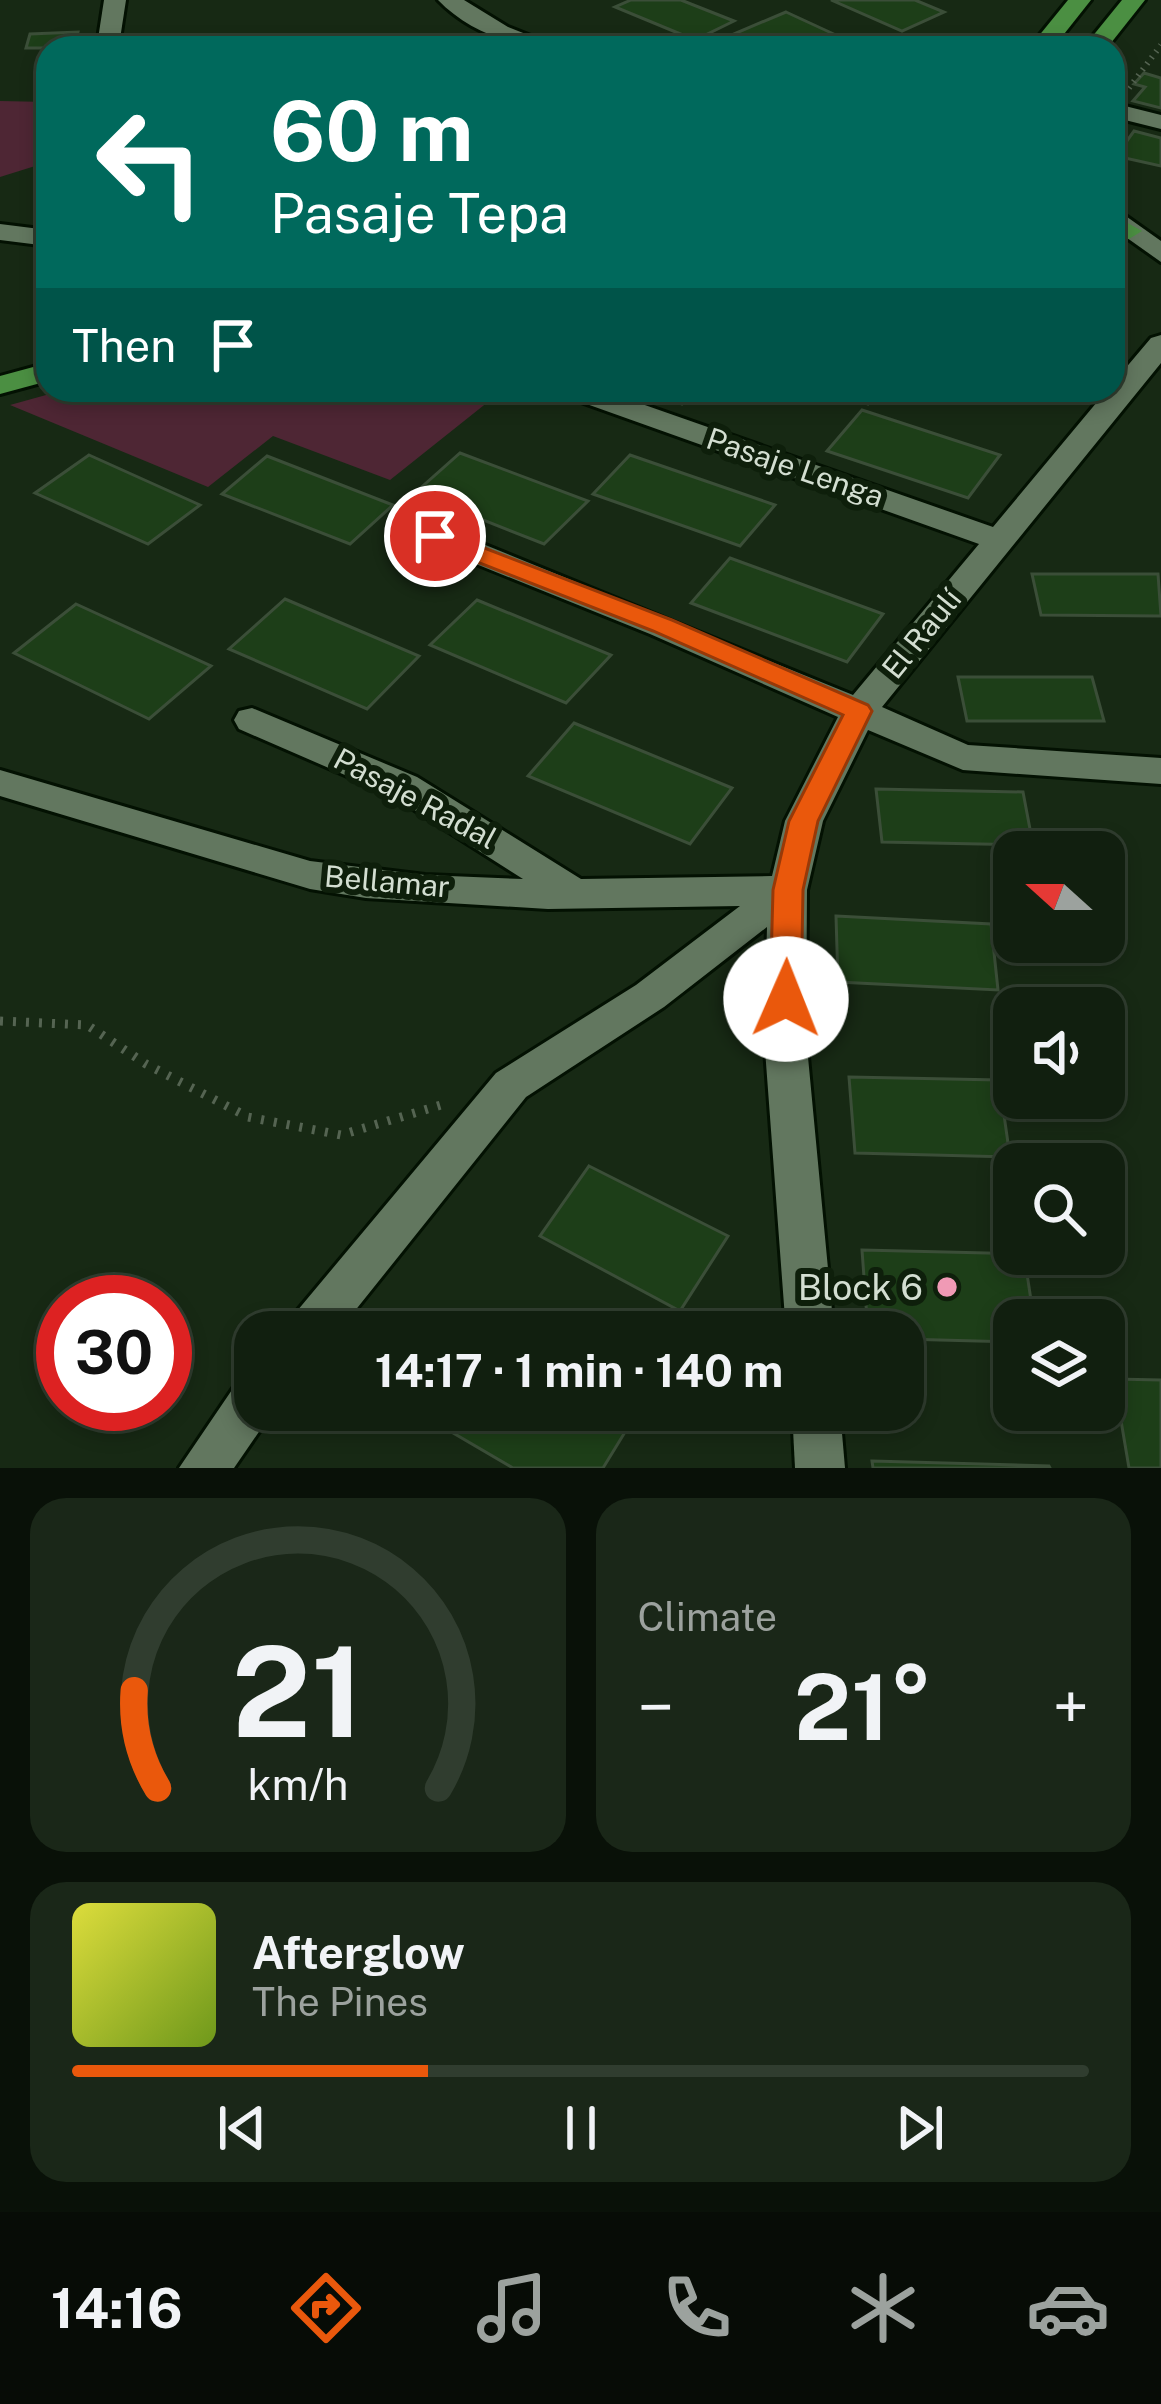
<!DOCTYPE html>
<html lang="en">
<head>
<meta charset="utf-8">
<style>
  body { margin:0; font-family:"Public Sans",sans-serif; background:#1a2718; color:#f1f3f6; height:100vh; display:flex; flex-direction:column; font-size:45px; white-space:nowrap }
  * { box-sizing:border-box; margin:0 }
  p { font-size:39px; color:#9ca29e }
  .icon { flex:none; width:66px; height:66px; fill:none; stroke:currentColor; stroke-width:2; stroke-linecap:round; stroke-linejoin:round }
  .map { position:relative; height:1468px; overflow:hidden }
  .panel { display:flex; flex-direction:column; gap:30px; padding:30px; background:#091108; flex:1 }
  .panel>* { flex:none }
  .banner { position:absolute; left:36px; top:36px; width:1089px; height:366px; border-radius:36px; box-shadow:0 6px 18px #0003,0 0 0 3px #303d2f; background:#00695c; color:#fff; overflow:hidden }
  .needle { width:78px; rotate:291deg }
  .fabs { position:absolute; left:993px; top:831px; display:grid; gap:24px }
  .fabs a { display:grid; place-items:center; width:132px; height:132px; border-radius:24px; background:#111f0f; box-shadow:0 6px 18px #0003,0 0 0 3px #303d2f; font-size:60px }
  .speed { position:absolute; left:36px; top:1275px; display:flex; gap:24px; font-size:60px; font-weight:700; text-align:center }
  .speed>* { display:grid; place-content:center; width:156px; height:156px; border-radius:50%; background:#111f0f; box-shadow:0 6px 18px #0003,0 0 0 3px #303d2f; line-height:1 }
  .speed .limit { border:18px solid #d22; background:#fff; color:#111 }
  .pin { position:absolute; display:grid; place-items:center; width:102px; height:102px; color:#fff; margin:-51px; border:6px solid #fff; border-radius:50%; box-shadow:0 3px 12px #0007 }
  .me { position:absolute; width:132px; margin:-66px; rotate:1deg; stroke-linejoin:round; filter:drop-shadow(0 0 9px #0008) }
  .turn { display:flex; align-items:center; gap:42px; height:252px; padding:0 36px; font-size:54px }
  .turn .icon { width:156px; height:156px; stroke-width:2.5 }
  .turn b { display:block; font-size:84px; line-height:102px }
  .then { display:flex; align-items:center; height:114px; padding:0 36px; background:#0003; gap:24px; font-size:45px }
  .big { font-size:90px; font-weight:700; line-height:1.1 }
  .panel .card { flex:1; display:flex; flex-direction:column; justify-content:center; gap:18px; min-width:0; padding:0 42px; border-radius:36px; background:#1a2718 }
  .panel .dial { align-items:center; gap:0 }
  .dial svg { height:312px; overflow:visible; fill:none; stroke:#303d2f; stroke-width:7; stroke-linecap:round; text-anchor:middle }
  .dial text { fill:#f1f3f6; stroke:none }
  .song { display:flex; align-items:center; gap:36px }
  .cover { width:144px; height:144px; border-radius:18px; background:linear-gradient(135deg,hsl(60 70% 55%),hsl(80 70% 35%)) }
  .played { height:12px; border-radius:6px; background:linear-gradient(90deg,#ea580c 35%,#303d2f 35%) }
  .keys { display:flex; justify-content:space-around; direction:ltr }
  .heat { display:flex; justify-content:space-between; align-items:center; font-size:66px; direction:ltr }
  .panel .tiles { flex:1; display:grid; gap:30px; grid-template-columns:1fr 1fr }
  .card:last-child { grid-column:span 2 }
  .trip { position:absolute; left:234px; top:1311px; width:690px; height:120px; border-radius:36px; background:#111f0f; box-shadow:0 6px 18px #0003,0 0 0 3px #303d2f; font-weight:700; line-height:120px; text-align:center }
  .menu { display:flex; height:192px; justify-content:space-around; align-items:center; background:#070c06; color:#9ca29e }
  .menu .icon { width:84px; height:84px }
  .menu .on { color:#ea580c }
  .menu b { font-size:54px; color:#f1f3f6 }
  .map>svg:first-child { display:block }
</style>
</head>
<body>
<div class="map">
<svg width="1161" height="1468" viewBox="0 0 1161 1468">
  <rect width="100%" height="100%" fill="#172914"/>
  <g fill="#4e2634">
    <path d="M0 101 48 102V162L0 177Z"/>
    <path d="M64 390H503L390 480 273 436 208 487 10 405Z"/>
  </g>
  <g fill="#1d3e18" stroke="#3b4e38" stroke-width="3">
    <path d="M631 0H681L734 21 695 40 615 7Z"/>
    <path d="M831 0H915L944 12 902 31Z"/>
    <path d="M786 12 864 48H768L736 33Z"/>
    <path d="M78 32 75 45 102 44 101 48H26L30 34Z"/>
    <path d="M1144 73 1161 78V108L1133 101 1145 87 1134 84Z"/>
    <path d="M1134 131 1161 138V166L1116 156Z"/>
    <path d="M645 390H697L682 404Z"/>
    <path d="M826 390H881L868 404Z"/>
    <path d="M862 410 1000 455 968 498 827 451Z"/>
    <path d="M460 453 588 501 544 544 415 493Z"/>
    <path d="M89 455 200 505 148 544 35 493Z"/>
    <path d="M630 455 775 505 740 546 593 494Z"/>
    <path d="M267 456 393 505 350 544 222 494Z"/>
    <path d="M730 558 883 614 847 662 691 603Z"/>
    <path d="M1032 574H1158L1161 616 1041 615Z"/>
    <path d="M285 599 419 656 367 709 229 649Z"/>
    <path d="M477 600 611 655 566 703 430 645Z"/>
    <path d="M76 604 211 666 149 719 14 653Z"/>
    <path d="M958 677H1092L1104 721H967Z"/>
    <path d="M574 723 732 788 690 844 528 776Z"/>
    <path d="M876 789 1023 792 1033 845 882 842Z"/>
    <path d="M836 916 991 924 998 990 838 982Z"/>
    <path d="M849 1077 999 1080 1010 1157 855 1153Z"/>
    <path d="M589 1166 728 1236 680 1311 540 1236Z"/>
    <path d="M862 1250 1024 1254 1034 1320H1014V1342L903 1339V1332H868Z"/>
    <path d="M1114 1379 1161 1380V1468H1129Z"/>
    <path d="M438 1410H617L633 1419 603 1468H513L431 1420Z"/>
    <path d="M872 1461 1049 1466 1050 1468H873Z"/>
  </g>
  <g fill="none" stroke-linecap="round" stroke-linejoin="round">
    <g stroke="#031102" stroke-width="6">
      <g id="minor">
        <path d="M104 0H126L120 39 109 46 98 39Z"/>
        <path d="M438 0H464L508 27 561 48C515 48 470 33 438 0Z"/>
        <path d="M1113 103 1161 115V129L1113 117Z"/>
        <path d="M1113 207 1161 241V262L1113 228Z"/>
        <path d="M0 224 48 230V246L0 240Z"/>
        <path d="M1161 335V363L882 707 968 745 1161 758V784L963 770 868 730 823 821 807 890 806 1036 834 1332H786L764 1036 767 927 664 1007 526 1097 338 1332H285L292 1317 496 1073 636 985 740 906 548 909 366 898 310 889 0 796V770L310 861 425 875 523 879 391 795 239 729 234 720 239 711 252 708 417 777 581 879 772 876 785 821 838 717 650 634 424 543 419 536 424 529H446L853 695 979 544 581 402 576 396 580 390H602L993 527 1107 390H1113V383L1151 338Z"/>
        <path d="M255 1374V1410H274L234 1468H179L238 1381Z"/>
        <path d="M792 1410H840L845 1468H795Z"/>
      </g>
    </g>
    <g stroke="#031102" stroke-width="6">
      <g id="major">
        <path d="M1068 0H1091L1053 48H1029Z"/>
        <path d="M1122 0H1145L1107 48H1083Z"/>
        <path d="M1113 215 1142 231 1129 239 1113 233Z"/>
        <path d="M48 363V381L0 394V376Z"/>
      </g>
    </g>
    <path stroke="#556452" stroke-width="6" stroke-dasharray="1.5 6" stroke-linecap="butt" d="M1129 88 1161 45"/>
    <path stroke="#556452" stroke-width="9" stroke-dasharray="3 10" stroke-linecap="butt" d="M0 1021 87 1025 146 1064 248 1117 341 1135 441 1105"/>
    <use href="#minor" fill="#62775f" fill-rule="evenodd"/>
    <use href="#major" fill="#4b8f42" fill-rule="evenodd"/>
  </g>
  <path fill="#ea580c" stroke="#983908" stroke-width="3" d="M435 529 672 620 868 705 872 711 818 821 803 890 801 999 797 1008 786 1012 775 1008 770 999 773 890 789 821 843 715 653 631 426 542 423 536Z"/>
  <circle fill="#f09ab5" stroke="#0e1f0b" stroke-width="4.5" cx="947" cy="1287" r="12"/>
  <g text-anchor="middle" stroke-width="12" stroke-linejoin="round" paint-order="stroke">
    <g font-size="30" fill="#d3ded1" stroke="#0e1f0b">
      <text transform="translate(795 468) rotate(19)" y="10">Pasaje Lenga</text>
      <text transform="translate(922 634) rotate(-51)" y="10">El Raulí</text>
      <text transform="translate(415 799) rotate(28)" y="10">Pasaje Radal</text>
      <text transform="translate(387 882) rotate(5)" y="10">Bellamar</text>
    </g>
    <g font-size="36" fill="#d3ded1" stroke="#0e1f0b" text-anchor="end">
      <text x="923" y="1300">Block 6</text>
    </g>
  </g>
</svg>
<div class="fabs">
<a><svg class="needle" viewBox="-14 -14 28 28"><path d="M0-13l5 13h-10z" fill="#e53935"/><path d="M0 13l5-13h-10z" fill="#9ca29e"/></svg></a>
<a><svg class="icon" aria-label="sound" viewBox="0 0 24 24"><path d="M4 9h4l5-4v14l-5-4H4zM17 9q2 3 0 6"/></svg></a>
<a><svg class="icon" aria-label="search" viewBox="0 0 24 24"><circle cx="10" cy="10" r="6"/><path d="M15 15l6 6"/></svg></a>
<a><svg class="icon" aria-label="layers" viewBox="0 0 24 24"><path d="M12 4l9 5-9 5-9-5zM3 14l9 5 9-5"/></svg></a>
</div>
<div class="speed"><div class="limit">30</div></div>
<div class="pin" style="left:435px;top:536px;background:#d93025"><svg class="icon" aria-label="arrive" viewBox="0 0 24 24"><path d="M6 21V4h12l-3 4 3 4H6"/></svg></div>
<svg class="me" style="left:786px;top:999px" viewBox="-20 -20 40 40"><circle r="19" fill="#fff"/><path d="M0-13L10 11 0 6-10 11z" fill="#ea580c"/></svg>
<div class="trip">14:17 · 1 min · 140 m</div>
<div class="banner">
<div class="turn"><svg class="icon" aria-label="left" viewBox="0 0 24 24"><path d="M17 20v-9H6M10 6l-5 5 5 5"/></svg><div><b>60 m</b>Pasaje Tepa</div></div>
<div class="then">Then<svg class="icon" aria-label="arrive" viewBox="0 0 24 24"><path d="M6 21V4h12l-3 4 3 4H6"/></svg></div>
</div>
</div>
<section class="panel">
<div class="tiles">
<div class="card dial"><svg viewBox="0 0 100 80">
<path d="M14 69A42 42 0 1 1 86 69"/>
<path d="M14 69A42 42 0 0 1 8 44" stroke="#ea580c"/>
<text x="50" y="56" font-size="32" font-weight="700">21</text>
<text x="50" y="72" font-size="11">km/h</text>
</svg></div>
<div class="card"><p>Climate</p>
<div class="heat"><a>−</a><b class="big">21°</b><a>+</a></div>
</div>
<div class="card">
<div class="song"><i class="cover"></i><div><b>Afterglow</b><p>The Pines</p></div></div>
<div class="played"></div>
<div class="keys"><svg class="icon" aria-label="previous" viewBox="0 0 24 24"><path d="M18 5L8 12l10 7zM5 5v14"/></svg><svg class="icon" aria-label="pause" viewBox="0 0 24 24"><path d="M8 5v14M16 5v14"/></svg><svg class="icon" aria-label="next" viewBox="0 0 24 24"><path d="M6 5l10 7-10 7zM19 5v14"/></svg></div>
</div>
</div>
</section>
<nav class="menu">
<b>14:16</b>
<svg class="icon on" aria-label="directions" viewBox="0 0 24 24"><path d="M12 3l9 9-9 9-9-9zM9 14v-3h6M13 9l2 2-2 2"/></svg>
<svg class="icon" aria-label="music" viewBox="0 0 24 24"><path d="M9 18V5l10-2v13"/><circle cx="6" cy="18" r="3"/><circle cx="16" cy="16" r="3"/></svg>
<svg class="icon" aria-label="phone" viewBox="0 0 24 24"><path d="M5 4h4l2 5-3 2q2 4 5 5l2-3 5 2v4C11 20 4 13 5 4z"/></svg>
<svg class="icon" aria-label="climate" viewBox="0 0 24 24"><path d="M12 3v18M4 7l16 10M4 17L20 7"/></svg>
<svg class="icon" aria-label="car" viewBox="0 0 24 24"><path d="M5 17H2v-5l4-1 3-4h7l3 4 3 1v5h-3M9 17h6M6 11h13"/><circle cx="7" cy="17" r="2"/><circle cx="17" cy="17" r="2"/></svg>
</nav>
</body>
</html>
